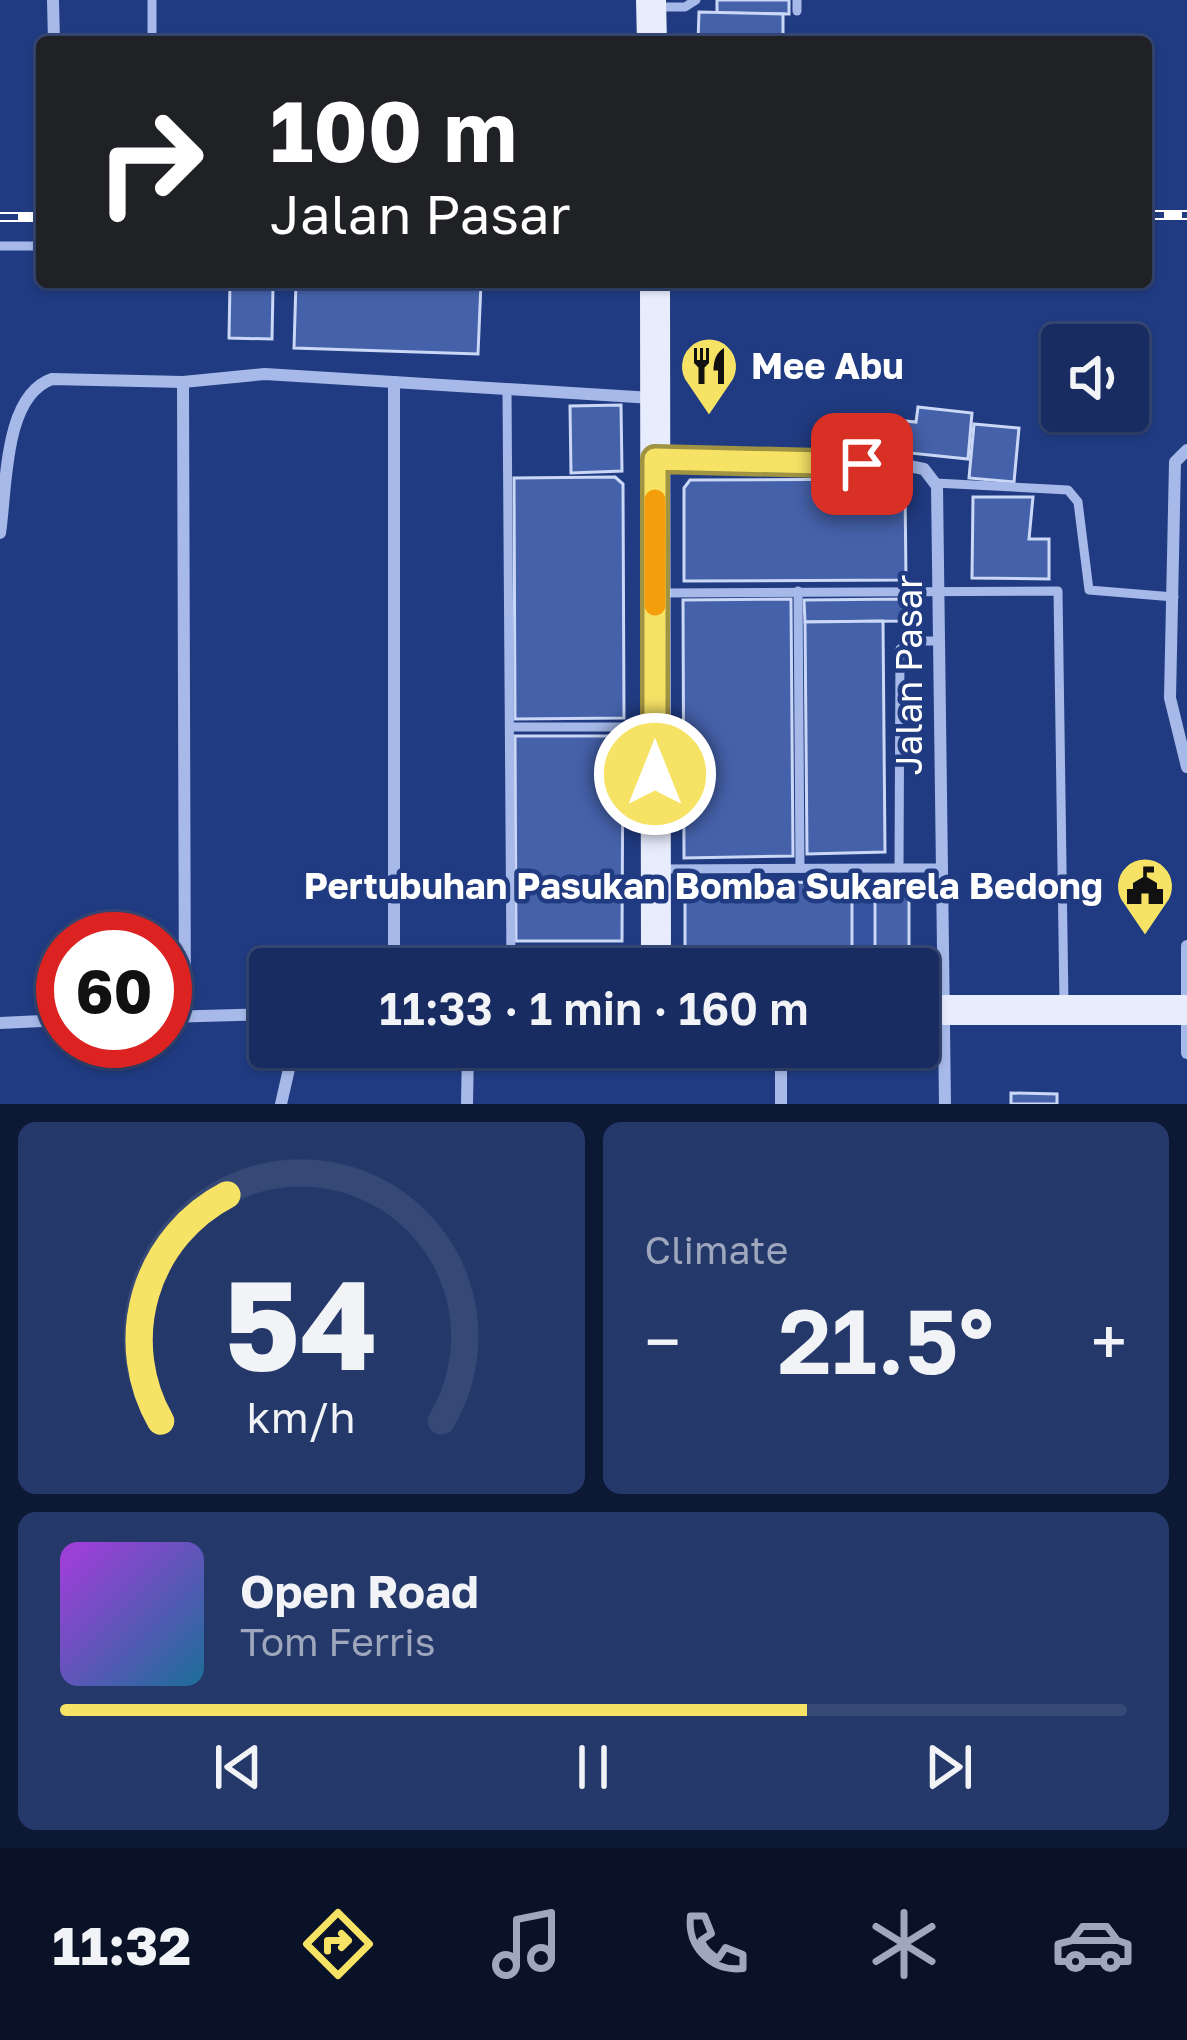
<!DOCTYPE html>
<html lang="en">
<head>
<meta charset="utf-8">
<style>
  body { margin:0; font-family:"Golos Text",sans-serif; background:#25386a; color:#f1f3f6; height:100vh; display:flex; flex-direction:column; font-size:45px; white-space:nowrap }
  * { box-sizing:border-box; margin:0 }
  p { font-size:39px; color:#9fa7bd }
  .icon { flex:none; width:66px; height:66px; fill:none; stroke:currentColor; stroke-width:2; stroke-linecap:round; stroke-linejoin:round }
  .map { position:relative; height:1104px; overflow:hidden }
  .panel { display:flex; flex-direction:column; gap:18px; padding:18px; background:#0d1835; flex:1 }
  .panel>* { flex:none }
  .guide { position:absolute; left:36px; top:36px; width:1116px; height:252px; border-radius:12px; box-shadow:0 3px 9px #0004,0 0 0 3px #364876; background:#202124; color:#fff; overflow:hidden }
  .buttons { position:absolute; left:1041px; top:324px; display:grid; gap:24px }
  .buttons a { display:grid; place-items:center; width:108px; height:108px; border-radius:12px; background:#182c61; box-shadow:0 3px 9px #0004,0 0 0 3px #364876; font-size:60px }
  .speed { position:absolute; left:36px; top:912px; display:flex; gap:24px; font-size:60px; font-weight:700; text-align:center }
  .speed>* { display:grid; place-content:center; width:156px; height:156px; border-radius:50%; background:#182c61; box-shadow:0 3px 9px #0004,0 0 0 3px #364876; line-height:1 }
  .speed .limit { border:18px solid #d22; background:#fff; color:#111 }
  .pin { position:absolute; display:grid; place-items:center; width:102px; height:102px; color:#fff; margin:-51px; border-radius:24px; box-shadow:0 6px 18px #0006 }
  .me { position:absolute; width:132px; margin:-66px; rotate:0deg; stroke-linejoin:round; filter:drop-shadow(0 0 9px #0008) }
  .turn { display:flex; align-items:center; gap:42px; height:252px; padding:0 36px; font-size:54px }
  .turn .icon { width:156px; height:156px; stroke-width:2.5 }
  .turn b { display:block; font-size:84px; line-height:102px }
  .big { font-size:90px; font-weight:600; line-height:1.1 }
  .panel .widget { flex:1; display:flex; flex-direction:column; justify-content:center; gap:18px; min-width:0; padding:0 42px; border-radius:18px; background:#25386a }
  .panel .dial { align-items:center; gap:0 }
  .dial svg { height:312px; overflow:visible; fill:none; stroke:#364876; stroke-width:7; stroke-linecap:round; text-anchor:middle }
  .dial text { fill:#f1f3f6; stroke:none }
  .song { display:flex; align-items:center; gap:36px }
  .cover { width:144px; height:144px; border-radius:18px; background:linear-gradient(135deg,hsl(280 70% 55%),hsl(200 70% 35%)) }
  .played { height:12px; border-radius:6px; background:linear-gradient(90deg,#f6e366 70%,#364876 70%) }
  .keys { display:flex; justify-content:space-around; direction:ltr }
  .heat { display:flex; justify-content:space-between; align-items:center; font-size:66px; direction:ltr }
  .panel .tiles { flex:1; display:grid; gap:18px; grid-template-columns:1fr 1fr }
  .widget:last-child { grid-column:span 2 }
  .trip { position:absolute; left:249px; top:948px; width:690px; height:120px; border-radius:12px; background:#182c61; box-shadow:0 3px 9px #0004,0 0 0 3px #364876; font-weight:600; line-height:120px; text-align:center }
  .dock { display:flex; height:192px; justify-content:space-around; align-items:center; background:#0a1227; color:#9fa7bd }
  .dock .icon { width:84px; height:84px }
  .dock .on { color:#f6e366 }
  .dock b { font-size:54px; color:#f1f3f6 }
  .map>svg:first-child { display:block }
</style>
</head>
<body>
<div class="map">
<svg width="1187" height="1104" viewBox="0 0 1187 1104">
  <rect width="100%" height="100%" fill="#203b81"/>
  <rect fill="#34529f" x="852" y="882" width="23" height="87"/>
  <g fill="#4561a9" stroke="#cad7f6" stroke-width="3">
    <path d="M717 0H789V14L717 13Z"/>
    <path d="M699 12 783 14V42H698Z"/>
    <path d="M230 282 273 287 272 339 229 338Z"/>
    <path d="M296 282 481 283 478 354 294 348Z"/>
    <path d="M621 405 622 471 571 473 570 406Z"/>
    <path d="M918 407 972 413 968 459 881 450 884 419 916 422Z"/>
    <path d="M974 424 1019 428 1014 482 969 478Z"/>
    <path d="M615 477 623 484 624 718 515 719 514 478Z"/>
    <path d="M898 479 905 485 906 580 684 581V488L690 480Z"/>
    <path d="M973 497H1033L1029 539H1049V579L972 578Z"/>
    <path d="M791 599 793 856 684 858 683 600Z"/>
    <path d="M903 599V621L805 622 804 600Z"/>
    <path d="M883 621 885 852 807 854 805 622Z"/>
    <path d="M515 736H623L622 941H516Z"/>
    <path d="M852 882V969H685V883Z"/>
    <path d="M875 882H909V946L890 963H875Z"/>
    <path d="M1011 1093 1057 1094V1104H1011Z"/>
  </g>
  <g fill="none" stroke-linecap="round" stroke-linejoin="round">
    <g stroke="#a6b9e8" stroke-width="9">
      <path d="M656 7H685L696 0"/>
      <path d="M797 11V0"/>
      <path d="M152 42V0"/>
      <path d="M0 246H42"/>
      <path d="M507 389 511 969"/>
      <path d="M935 483 1068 490 1078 502 1089 590 1174 597"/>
      <path d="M798 591 800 868"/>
      <path d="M662 593 1058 591 1064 1005"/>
      <path d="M939 641H910L900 649 899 868H940"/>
      <path d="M510 727H648"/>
      <path d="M660 869 899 868"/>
    </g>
    <g stroke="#a6b9e8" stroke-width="12">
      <path d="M53 0 54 42"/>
      <path d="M183 382 185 1016"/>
      <path d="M394 382V969"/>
      <path d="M1187 450 1175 462 1170 698 1187 767"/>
      <path d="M656 459 904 465 924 469 937 486 945 1104"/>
      <path d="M0 533C7 488 3 396 52 379L183 382 265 374 652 398"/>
      <path d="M1187 946V1053"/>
      <path d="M165 1017 270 1014"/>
      <path d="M0 1023 63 1020"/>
      <path d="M781 1047V1104"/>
      <path d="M281 1104 294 1047"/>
      <path d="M467 1104 468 1047"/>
    </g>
    <g stroke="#e8edfe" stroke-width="30">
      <path d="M651 0 652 42"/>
      <path d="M655 282 656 969"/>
      <path d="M918 1010H1187"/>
    </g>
    <g stroke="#fff" stroke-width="10">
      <g id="rail">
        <path d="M1146 215H1187"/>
        <path d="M0 217H42"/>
      </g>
    </g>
    <use href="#rail" stroke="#203b81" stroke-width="6" stroke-dasharray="18" stroke-linecap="butt"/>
  </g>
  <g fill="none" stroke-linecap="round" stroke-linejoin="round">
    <g stroke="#a09442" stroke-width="30">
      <path id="route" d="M655 774V459L862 464"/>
    </g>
    <use href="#route" stroke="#f6e366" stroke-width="21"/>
    <path stroke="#f59e0b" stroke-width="21" d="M655 500V605"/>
  </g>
  <defs>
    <g id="restaurant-pin" transform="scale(3)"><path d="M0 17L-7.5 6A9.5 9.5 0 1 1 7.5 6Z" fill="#f6e366" stroke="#203b81"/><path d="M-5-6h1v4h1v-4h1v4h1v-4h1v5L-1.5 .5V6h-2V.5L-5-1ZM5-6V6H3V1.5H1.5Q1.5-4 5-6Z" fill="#111"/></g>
    <g id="civic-pin" transform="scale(3)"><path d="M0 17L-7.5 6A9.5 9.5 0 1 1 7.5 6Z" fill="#f6e366" stroke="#203b81"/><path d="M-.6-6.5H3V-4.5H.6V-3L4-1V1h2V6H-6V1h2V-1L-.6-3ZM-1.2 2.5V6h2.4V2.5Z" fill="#111"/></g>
  </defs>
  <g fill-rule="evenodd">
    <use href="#restaurant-pin" x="709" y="366"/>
    <use href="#civic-pin" x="1145" y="886"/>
  </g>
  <g text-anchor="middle" stroke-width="9" stroke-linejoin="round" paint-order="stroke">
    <g font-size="36" font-weight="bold" fill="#fff" stroke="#203b81" text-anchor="start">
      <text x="751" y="379">Mee Abu</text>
      <text x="1103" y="899" text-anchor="end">Pertubuhan Pasukan Bomba Sukarela Bedong</text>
    </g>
    <g font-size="36" fill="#fff" stroke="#203b81">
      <text transform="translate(909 675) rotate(-90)" y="13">Jalan Pasar</text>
    </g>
  </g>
</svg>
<div class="buttons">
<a><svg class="icon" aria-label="sound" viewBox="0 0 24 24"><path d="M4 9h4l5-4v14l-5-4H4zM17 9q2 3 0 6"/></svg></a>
</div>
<div class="speed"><div class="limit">60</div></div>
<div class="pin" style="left:862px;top:464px;background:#d93025"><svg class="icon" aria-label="arrive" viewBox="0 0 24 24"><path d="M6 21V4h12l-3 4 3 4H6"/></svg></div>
<svg class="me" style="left:655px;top:774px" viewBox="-20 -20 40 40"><circle r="17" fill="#f6e366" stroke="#fff" stroke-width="3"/><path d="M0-11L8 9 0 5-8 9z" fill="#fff"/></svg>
<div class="trip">11:33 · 1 min · 160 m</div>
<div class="guide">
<div class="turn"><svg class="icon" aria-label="right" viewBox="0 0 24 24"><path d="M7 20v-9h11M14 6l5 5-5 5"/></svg><div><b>100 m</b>Jalan Pasar</div></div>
</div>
</div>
<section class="panel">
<div class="tiles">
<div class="widget dial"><svg viewBox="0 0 100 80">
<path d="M14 69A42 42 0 1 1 86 69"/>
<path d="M14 69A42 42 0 0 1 31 11" stroke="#f6e366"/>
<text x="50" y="56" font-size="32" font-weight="700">54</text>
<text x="50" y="72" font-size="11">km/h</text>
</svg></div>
<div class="widget"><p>Climate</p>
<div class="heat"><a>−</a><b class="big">21.5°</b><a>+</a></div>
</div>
<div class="widget">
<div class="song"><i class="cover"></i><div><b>Open Road</b><p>Tom Ferris</p></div></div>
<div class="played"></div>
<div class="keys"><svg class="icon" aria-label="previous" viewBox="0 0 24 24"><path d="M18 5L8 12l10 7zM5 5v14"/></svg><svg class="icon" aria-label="pause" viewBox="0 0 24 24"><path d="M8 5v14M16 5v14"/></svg><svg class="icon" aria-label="next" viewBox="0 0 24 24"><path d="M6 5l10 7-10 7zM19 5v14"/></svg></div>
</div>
</div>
</section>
<nav class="dock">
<b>11:32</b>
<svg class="icon on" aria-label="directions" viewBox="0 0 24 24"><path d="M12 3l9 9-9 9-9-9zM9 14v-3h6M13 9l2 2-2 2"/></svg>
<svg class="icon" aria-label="music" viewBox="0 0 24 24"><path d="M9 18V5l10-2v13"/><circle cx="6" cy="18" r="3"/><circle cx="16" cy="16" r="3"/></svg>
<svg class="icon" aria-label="phone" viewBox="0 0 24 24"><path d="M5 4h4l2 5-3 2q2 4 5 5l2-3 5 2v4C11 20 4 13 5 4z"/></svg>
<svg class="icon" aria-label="climate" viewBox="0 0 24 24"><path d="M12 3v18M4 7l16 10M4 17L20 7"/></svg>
<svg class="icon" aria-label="car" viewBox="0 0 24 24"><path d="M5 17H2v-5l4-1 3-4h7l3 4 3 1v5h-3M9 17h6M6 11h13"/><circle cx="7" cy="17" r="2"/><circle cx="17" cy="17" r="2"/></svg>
</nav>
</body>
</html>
